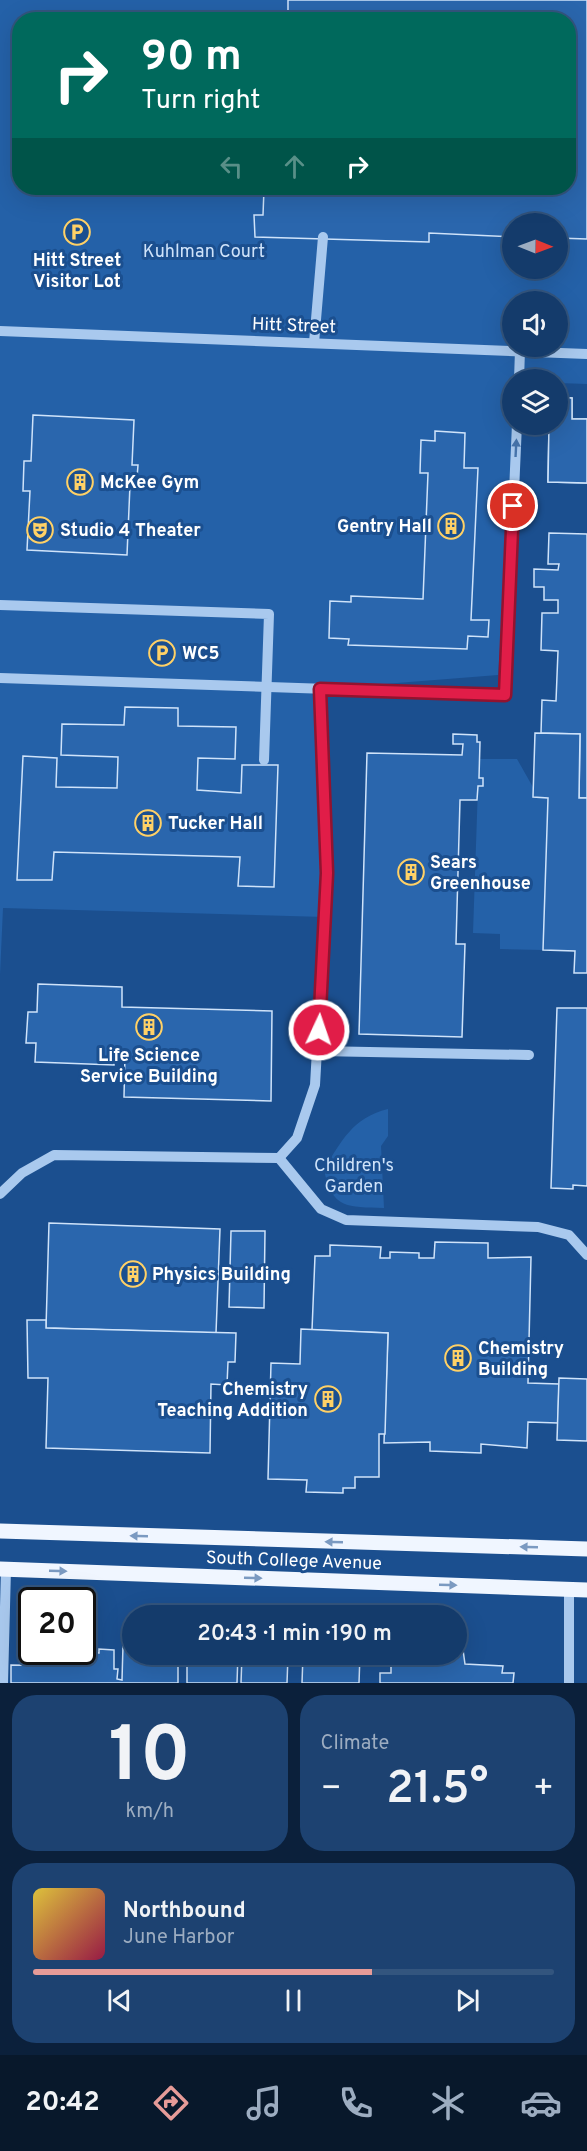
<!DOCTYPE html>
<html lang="en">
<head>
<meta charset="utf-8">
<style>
  body { margin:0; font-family:Overpass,sans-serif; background:#1d4271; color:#f1f3f6; height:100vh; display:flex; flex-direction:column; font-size:22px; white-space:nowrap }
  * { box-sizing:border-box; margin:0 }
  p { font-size:20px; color:#9dadc1 }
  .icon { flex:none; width:33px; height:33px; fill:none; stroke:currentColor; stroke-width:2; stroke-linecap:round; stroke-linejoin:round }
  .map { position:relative; height:1683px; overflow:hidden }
  .details { display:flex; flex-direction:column; gap:12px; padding:12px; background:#0b203b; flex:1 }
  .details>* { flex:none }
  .banner { position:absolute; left:12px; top:12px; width:564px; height:183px; border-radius:24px; box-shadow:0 6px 24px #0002,0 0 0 2px #33557e; background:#00695c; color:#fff; overflow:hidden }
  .needle { width:39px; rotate:91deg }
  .tools { position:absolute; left:502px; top:213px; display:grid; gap:12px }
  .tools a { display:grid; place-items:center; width:66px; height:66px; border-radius:50%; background:#143b6b; box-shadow:0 6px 24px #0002,0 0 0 2px #33557e; font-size:30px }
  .speed { position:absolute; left:18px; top:1587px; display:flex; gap:12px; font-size:30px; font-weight:700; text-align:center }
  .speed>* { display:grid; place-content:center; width:78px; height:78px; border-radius:50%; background:#143b6b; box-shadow:0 6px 24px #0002,0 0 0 2px #33557e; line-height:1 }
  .speed .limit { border:3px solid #111; border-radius:9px; background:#fff; color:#111 }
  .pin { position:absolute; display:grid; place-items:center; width:51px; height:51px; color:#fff; margin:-26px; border:3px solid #fff; border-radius:50%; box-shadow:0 2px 6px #0007 }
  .me { position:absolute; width:66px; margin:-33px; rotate:3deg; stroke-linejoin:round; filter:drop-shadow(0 0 4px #0008) }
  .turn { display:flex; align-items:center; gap:21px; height:126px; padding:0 30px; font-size:27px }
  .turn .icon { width:78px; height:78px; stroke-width:2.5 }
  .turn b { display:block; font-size:42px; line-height:51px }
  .lanes { display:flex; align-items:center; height:57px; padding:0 30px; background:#0003; justify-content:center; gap:30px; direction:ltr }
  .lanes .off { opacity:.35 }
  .big { font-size:45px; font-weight:600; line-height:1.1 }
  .details .card { flex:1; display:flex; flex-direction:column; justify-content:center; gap:9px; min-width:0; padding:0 21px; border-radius:24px; background:#1d4271 }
  .details .dial { align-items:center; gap:0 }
  .dial b { font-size:78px; line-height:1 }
  .song { display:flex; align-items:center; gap:18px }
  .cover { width:72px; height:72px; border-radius:9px; background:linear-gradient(135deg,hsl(50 70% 55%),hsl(340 70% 35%)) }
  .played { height:6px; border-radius:3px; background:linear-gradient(90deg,#e69b98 65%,#33557e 65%) }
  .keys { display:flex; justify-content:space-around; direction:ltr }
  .heat { display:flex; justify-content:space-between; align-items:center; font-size:33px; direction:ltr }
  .details .tiles { flex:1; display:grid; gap:12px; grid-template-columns:1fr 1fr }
  .card:last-child { grid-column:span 2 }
  .trip { position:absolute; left:122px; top:1605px; width:345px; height:60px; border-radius:30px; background:#143b6b; box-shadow:0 6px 24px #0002,0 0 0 2px #33557e; font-weight:600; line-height:60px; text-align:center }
  .tab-bar { display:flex; height:96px; justify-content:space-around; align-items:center; background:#08182b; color:#9dadc1 }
  .tab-bar .icon { width:42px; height:42px }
  .tab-bar .current { color:#e69b98 }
  .tab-bar b { font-size:27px; color:#f1f3f6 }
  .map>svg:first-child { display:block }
</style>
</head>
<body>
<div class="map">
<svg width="587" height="1683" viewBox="0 0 587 1683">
  <rect width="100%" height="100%" fill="#1b4f8f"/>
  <g fill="#2461a8" fill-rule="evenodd">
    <path d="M0 0H587V384L558 383V380H513V424L516 425 498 675 321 689 325 917 3 908 0 975ZM20 20H568V188H20ZM513 224H558V268H513ZM513 302H558V346H513Z"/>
    <path d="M479 759H517L534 789 533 797 548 798 543 950 500 949V934L473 933 478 786H483V778H479Z"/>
    <path d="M388 1109V1136L381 1146 384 1208C348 1207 331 1209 324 1169 342 1141 352 1118 388 1109Z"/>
  </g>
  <g fill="#2a66ad" stroke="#cfe3fa" stroke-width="1.5">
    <path d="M288 0H587V239L558 238V224H513V237L429 233V242L255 237 254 215H263L264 189 568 188V20H288Z"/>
    <path d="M558 398H572V419H587V483L548 482 549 424H558Z"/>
    <path d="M558 398H572V419H587V483L548 482 549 424H558Z"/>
    <path d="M33 415 134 420 132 465H138L137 478V485H130L127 555 27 550 30 491H23L24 461H31Z"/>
    <path d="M435 431 465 433 464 468H478L471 620H489L488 637 468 636 467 649 348 645 349 639 329 638 330 601 351 602V596L423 599 428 473H420L421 440 435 441Z"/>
    <path d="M549 533 587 534V798H579L580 734 541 733 542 700 556 701 558 651 541 650 542 613H558V600H544V587H534V569L558 570 559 564H548Z"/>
    <path d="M125 707 178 708V726L236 727 235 759 198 758 197 790 241 793 242 765H278L274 887 238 886 240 857 54 852 52 880H17L23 756 57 758 56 787 117 788 118 757 61 755 62 724 124 725Z"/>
    <path d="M535 733 580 734 579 798H587V973H574L575 951 543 950 548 798 533 797Z"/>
    <path d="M453 734 477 735V742H480L479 778H483V786H478L477 800H460L456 944H465L462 1037 359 1034 367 753 462 755 463 744H453Z"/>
    <path d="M38 984 122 987V1007L272 1011 271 1101 124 1097 125 1055H121V1059H114V1065L35 1062 36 1043H26L28 1012H37Z"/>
    <path d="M557 1008H587V1186L573 1185V1189L551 1188Z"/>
    <path d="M49 1223 220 1229 216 1333 46 1328Z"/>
    <path d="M231 1231H265L264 1308 229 1307Z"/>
    <path d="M435 1242 488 1243V1258L531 1257 528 1383 559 1384 558 1423 528 1422 527 1448 481 1444V1453L430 1451V1442L384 1443 388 1333 312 1330 315 1256H330V1245L381 1247 380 1258H390V1252L419 1253V1258H434Z"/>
    <path d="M27 1320H46V1328L236 1333 235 1362H228L227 1385 211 1384 210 1453 46 1448 48 1378H28Z"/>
    <path d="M301 1329 388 1333 385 1434H379V1477H355V1488H343V1493L306 1492 307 1480 268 1479 271 1363 300 1364Z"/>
    <path d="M559 1378 587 1379V1441L557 1440Z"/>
    <path d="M456 1644 463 1650 465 1664 503 1666 502 1673H514L513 1683H380V1673H391V1665L428 1666V1654H456Z"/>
    <path d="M123 1645 132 1646V1654H178V1683H11V1665L67 1666V1652L99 1653V1649L114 1650V1669H118L117 1679 122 1680Z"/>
    <path d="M187 1654H238L237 1683H187Z"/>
    <path d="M360 1654 359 1683H302L303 1655Z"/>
    <path d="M242 1655 288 1656 287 1683H241Z"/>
  </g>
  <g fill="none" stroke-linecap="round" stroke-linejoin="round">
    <g stroke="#a9c9ee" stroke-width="10">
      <path d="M0 331 587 354"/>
      <path d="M314 343 323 237"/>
      <path d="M519 380 520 350"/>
      <path d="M0 605 269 614 264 760"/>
      <path d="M0 678 505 695 517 424"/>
      <path d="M318 1051 529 1055"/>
      <path d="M279 1158 321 1209 346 1220 538 1227 569 1235 587 1255"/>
      <path d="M0 1194 22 1173 54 1155 279 1158 297 1138 315 1085 327 873 320 689"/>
      <path d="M3 1683 6 1569"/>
      <path d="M569 1683V1590"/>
    </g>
    <g stroke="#f0f6ff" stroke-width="15">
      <path d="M0 1531 587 1549"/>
      <path d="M0 1569 587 1590"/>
    </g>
  </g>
  <defs><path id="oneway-solid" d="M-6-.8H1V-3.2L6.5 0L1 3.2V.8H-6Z" transform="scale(1.5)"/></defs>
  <use fill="#4674ac" href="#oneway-solid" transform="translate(516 448) rotate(-87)"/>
  <g fill="#7b9ac1">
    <use href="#oneway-solid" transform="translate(139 1536) rotate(-178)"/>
    <use href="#oneway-solid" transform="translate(334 1542) rotate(-178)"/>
    <use href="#oneway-solid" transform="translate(529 1547) rotate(-178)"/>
    <use href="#oneway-solid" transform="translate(58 1571) rotate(2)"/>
    <use href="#oneway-solid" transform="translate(253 1578) rotate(2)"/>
    <use href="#oneway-solid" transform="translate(448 1585) rotate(2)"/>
  </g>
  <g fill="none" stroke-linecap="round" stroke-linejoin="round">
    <g stroke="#92132f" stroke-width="15">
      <path id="route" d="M319 1030 327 873 320 689 505 695 513 506"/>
    </g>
    <use href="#route" stroke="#e11d48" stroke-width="10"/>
  </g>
  <defs>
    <g id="parking-ring" transform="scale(1.35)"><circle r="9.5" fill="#1b4f8f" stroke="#ffd166" stroke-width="1.5"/><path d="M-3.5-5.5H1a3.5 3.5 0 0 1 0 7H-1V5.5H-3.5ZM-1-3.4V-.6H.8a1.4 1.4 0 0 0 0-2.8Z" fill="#ffd166"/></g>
    <g id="building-ring" transform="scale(1.35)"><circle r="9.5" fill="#1b4f8f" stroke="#ffd166" stroke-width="1.5"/><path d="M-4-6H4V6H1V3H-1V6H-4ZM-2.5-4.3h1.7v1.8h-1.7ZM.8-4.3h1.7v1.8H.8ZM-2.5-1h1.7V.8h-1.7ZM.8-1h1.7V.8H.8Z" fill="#ffd166"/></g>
    <g id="theatre-ring" transform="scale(1.35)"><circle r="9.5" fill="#1b4f8f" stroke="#ffd166" stroke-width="1.5"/><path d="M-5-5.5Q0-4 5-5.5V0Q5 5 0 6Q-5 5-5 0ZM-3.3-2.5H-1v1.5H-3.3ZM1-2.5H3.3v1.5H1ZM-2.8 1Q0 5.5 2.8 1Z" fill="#ffd166"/></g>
  </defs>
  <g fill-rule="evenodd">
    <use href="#parking-ring" x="77" y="232"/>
    <use href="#building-ring" x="80" y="482"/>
    <use href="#building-ring" x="451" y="526"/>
    <use href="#theatre-ring" x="40" y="530"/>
    <use href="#parking-ring" x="162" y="653"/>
    <use href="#building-ring" x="148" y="823"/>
    <use href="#building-ring" x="411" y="872"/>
    <use href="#building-ring" x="149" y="1027"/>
    <use href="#building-ring" x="133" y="1274"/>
    <use href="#building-ring" x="458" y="1358"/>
    <use href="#building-ring" x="328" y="1399"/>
  </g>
  <g text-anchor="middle" stroke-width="6" stroke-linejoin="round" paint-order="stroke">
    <g font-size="18" fill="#cfe3fa" stroke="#1b4f8f">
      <text x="204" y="257">Kuhlman Court</text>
      <text x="354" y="1171">Children's<tspan x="354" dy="21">Garden</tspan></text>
    </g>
    <g font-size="18" font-weight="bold" fill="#fff" stroke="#1b4f8f" text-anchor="start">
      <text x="77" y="266" text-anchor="middle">Hitt Street<tspan x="77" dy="21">Visitor Lot</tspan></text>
      <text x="100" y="488">McKee Gym</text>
      <text x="432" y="532" text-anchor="end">Gentry Hall</text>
      <text x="60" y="536">Studio 4 Theater</text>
      <text x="182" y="659">WC5</text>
      <text x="168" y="829">Tucker Hall</text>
      <text x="430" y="868">Sears<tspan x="430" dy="21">Greenhouse</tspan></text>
      <text x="149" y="1061" text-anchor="middle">Life Science<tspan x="149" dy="21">Service Building</tspan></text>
      <text x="152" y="1280">Physics Building</text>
      <text x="478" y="1354">Chemistry<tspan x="478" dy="21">Building</tspan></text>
      <text x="308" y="1395" text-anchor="end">Chemistry<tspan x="308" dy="21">Teaching Addition</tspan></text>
    </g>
    <g font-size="18" fill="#fff" stroke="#1b4f8f">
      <text transform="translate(294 325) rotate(2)" y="6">Hitt Street</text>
      <text transform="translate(294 1560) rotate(2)" y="6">South College Avenue</text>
    </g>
  </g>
</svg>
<div class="tools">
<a><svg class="needle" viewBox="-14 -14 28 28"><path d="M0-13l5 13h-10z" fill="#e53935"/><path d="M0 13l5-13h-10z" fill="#9dadc1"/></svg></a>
<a><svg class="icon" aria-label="sound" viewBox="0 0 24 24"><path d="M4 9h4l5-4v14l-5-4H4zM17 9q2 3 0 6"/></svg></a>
<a><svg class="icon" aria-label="layers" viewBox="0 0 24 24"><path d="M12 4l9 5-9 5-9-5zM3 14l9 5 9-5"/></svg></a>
</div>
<div class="speed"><div class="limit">20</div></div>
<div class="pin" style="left:513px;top:506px;background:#d93025"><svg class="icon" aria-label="arrive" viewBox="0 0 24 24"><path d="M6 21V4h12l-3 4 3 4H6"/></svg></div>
<svg class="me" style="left:319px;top:1030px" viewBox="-20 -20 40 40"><circle r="17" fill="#e11d48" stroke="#fff" stroke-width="3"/><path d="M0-11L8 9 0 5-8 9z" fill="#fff"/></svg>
<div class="trip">20:43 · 1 min · 190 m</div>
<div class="banner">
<div class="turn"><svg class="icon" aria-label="right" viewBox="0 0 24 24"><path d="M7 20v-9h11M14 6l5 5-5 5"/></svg><div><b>90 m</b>Turn right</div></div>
<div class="lanes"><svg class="icon off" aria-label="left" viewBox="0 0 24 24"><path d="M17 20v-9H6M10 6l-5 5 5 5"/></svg><svg class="icon off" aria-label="ahead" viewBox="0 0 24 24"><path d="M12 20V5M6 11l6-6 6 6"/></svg><svg class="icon" aria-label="right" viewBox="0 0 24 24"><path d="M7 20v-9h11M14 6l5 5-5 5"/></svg></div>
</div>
</div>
<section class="details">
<div class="tiles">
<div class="card dial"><b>10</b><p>km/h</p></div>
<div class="card"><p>Climate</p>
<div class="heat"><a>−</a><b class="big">21.5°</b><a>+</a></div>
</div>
<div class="card">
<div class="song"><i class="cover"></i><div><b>Northbound</b><p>June Harbor</p></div></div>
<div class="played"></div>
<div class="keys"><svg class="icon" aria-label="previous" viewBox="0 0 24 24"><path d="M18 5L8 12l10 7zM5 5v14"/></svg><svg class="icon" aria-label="pause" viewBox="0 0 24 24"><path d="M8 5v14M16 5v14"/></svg><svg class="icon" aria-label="next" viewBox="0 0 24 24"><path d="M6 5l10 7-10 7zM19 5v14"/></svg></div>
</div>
</div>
</section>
<nav class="tab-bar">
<b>20:42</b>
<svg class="icon current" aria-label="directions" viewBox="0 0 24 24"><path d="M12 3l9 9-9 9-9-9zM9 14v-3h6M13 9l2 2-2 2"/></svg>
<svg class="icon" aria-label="music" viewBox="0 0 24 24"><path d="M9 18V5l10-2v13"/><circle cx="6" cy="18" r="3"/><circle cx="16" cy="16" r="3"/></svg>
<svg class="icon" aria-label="phone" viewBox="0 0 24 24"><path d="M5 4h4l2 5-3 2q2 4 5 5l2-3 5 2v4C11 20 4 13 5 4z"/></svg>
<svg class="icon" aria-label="climate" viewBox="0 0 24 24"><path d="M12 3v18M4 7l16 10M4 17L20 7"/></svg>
<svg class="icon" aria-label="car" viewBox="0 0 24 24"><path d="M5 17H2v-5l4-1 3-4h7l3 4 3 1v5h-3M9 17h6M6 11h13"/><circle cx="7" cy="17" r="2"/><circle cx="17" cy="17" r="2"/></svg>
</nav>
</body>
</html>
